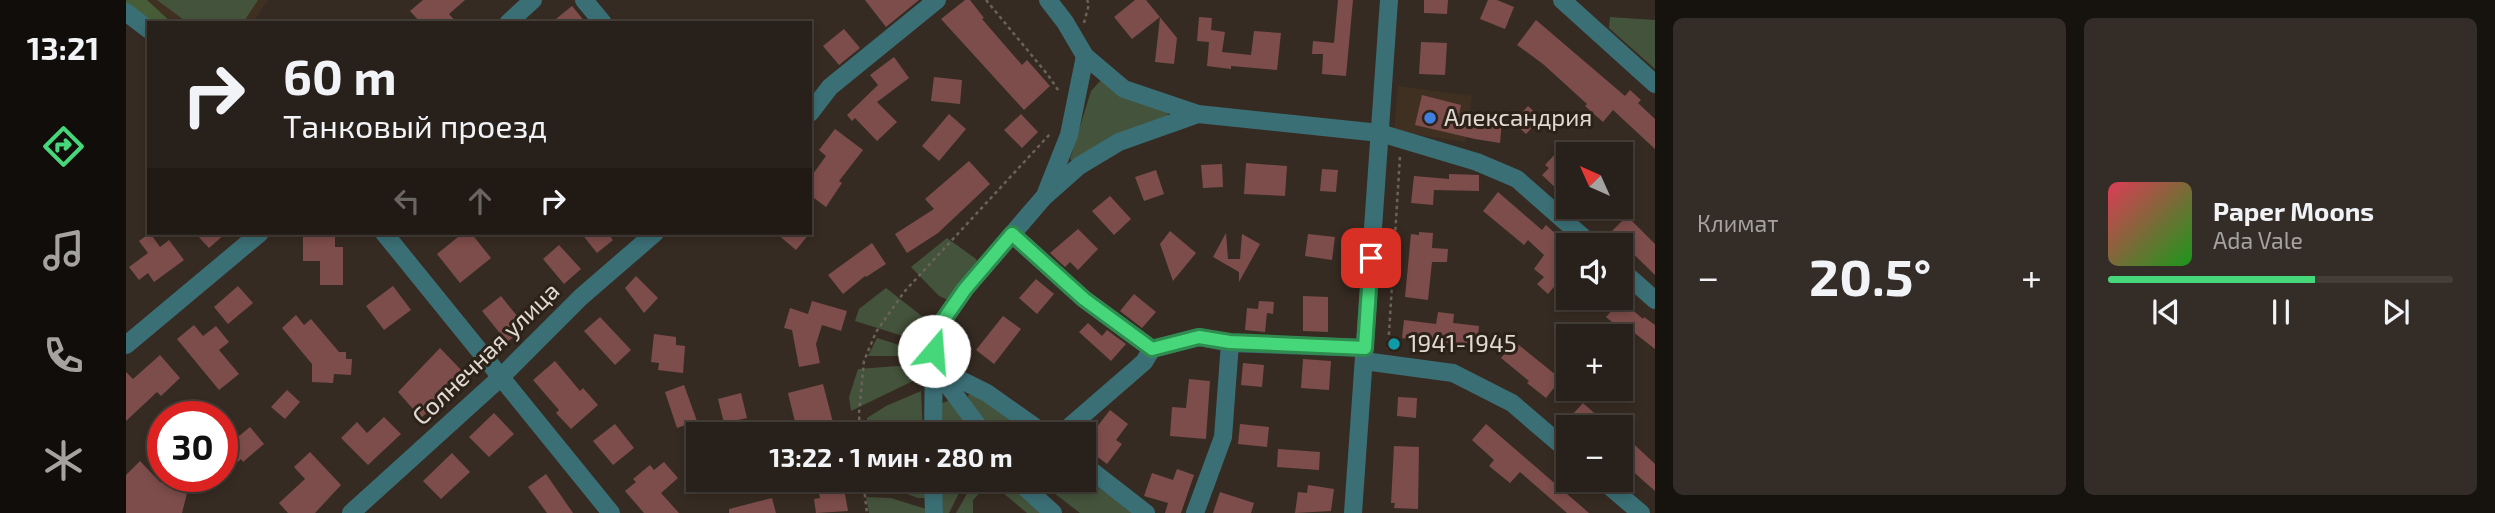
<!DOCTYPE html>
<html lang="ru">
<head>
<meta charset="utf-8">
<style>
  body { margin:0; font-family:"Exo 2",sans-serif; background:#342d27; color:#f1f3f6; height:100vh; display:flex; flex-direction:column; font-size:26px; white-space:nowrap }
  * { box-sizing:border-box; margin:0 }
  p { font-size:23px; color:#a5a3a2 }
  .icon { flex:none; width:38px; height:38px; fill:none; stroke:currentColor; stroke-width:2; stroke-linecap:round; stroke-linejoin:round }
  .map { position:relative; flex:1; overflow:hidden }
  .side { display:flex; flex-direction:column; gap:18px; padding:18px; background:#16120e; width:840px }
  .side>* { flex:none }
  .banner { position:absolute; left:21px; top:21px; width:665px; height:214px; border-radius:0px; box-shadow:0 4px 10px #0003,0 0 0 2px #443e39; background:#28201a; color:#f1f3f6; overflow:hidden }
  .needle { width:46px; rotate:315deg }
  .fabs { position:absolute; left:1430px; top:142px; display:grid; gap:14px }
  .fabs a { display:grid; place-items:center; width:77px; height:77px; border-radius:0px; background:#28201a; box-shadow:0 4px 10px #0003,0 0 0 2px #443e39; font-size:35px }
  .speed { position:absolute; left:21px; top:401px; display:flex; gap:14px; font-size:35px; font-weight:700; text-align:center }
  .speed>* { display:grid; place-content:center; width:91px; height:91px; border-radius:50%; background:#28201a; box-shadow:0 4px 10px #0003,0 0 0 2px #443e39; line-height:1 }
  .speed .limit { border:10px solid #d22; background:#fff; color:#111 }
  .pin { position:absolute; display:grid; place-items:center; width:60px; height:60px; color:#fff; margin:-30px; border-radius:14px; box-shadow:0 4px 10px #0006 }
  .me { position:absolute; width:77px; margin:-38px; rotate:18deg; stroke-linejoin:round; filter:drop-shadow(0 0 5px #0008) }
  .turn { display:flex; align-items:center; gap:24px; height:147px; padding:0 21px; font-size:32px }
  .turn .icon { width:91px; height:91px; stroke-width:2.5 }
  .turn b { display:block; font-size:49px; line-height:60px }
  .lanes { display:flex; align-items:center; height:66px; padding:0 21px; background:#0003; justify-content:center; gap:35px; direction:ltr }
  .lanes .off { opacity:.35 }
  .big { font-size:52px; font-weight:700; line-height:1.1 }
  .side .tile { flex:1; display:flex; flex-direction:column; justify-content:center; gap:10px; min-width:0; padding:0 24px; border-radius:10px; background:#342d27 }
  .song { display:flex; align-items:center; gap:21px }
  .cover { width:84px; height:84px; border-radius:10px; background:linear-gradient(135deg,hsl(350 70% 55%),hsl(120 70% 35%)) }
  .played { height:7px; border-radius:4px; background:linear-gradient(90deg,#46d77a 60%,#443e39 60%) }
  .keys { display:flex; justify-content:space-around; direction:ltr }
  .heat { display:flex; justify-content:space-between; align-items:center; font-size:38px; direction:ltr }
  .side .tiles { flex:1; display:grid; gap:18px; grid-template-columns:repeat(2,1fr) }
  .trip { position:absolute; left:560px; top:422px; width:410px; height:70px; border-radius:0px; background:#28201a; box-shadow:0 4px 10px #0003,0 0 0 2px #443e39; font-weight:700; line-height:70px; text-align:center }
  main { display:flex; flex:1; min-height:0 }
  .menu { display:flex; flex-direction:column; width:126px; justify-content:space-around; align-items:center; background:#100d0a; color:#a5a3a2 }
  .menu .icon { width:49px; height:49px }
  .menu .active { color:#46d77a }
  .menu b { font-size:32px; color:#f1f3f6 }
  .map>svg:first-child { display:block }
</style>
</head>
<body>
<main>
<nav class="menu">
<b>13:21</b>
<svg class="icon active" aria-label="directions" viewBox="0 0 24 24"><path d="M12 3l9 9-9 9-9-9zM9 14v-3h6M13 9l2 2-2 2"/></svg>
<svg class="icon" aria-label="music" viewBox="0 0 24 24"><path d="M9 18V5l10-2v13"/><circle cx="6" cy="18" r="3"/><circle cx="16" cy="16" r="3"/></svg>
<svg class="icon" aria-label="phone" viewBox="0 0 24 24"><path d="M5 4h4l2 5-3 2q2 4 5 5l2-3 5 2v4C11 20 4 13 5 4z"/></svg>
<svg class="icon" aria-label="climate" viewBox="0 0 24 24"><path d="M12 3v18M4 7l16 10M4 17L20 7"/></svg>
</nav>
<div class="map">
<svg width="1529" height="513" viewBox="0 0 1529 513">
  <rect width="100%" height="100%" fill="#362b22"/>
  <g fill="#403022">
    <path d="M6 0H142L126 23H35Z"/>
    <path d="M1272 86 1346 96 1339 142 1268 131Z"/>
  </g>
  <g fill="#44533b">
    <path d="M31 0H132L117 23H62Z"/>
    <path d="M1484 17 1529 20V69L1483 28Z"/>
    <path d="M975 80 1041 110 1042 116 948 162 944 159 965 91Z"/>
    <path d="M821 238 850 259 852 264 822 300 813 296 785 267Z"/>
    <path d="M760 288 806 324 805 337 796 342 729 321 733 309Z"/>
    <path d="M751 338 795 352 792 356H742Z"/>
    <path d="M771 366 792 367 795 371 793 378 725 411 723 397 732 369Z"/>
    <path d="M795 391 797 434H741V418L760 406Z"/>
    <path d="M849 394 901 429 896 434H864L843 402 842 395Z"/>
    <path d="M825 400 850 434H813L816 403Z"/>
    <path d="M957 476 1006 513H954L911 480H957Z"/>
    <path d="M741 480H799L800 498H792L768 489 741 485Z"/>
    <path d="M815 480H845L836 487 823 513H817Z"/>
    <path d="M857 480H883L920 513H901L864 482 847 500V513H830L842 492Z"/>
    <path d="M740 497 765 498 800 509V513H743Z"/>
  </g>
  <path fill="#465d38" d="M0 0H21L46 23H25L0 3Z"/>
  <g fill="#7d4d4b">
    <path d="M297 0H339L323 14 331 23H295L284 11Z"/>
    <path d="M739 0H793L760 27Z"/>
    <path d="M839 0H844L858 18 856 19 896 65 901 60 924 86 898 110 815 19Z"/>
    <path d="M1009 0H1020L1051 38 1048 64 1029 62 1034 17 1006 39 988 17Z"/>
    <path d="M1212 0H1227L1220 76 1196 74 1197 54H1186L1187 41 1208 43Z"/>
    <path d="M1298 0H1322L1321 14 1298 13Z"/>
    <path d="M1362 0H1371L1388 7 1379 29 1354 19Z"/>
    <path d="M446 6 460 23H425Z"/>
    <path d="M1073 17 1086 18 1085 30 1099 32 1096 52 1125 55 1128 31 1155 33 1151 70 1105 66V69L1081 66 1083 42 1071 41Z"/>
    <path d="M1410 20 1499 96 1504 90 1515 100 1512 103 1529 119V149L1487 110 1477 122 1459 106 1461 104 1417 64 1391 45Z"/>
    <path d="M718 29 734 48 713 65 697 46Z"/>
    <path d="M1295 42 1321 43 1319 75 1293 74Z"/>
    <path d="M768 57 783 78 751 102 771 122 751 141 729 118 726 121 721 115 752 85 744 75Z"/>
    <path d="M808 77 836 80 834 104 805 101Z"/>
    <path d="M1296 95 1335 105 1333 115 1376 121 1374 143 1349 139 1289 125Z"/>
    <path d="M1402 106 1415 118 1400 134 1387 122Z"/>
    <path d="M823 114 840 129 813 161 796 146Z"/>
    <path d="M895 114 912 132 896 148 878 130Z"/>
    <path d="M709 129 737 150 713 181 716 183 700 207 684 195V178L700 156 693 150Z"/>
    <path d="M1431 152 1442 163V182L1433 191 1416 175 1423 168 1419 165Z"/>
    <path d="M843 161 864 184 812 233 781 253 769 234 808 209 799 199Z"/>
    <path d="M1120 163 1161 166 1159 196 1118 194Z"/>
    <path d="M1096 164 1097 187 1077 188 1075 165Z"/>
    <path d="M1196 169 1212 170 1210 192 1194 191Z"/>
    <path d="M1030 170 1038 194 1018 201 1009 177Z"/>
    <path d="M1323 174 1353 175V191L1308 190 1307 205 1285 203 1288 176 1323 179Z"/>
    <path d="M1372 192 1416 230 1420 225 1432 236 1428 240 1442 252V270L1422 294 1411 284 1418 277 1408 269 1418 255 1402 240 1398 245 1357 211Z"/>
    <path d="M984 196 1005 219 988 235 966 211Z"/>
    <path d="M1501 216 1529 244V275L1485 232Z"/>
    <path d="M952 229 972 249 952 270 944 262 939 267 924 253Z"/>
    <path d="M1044 231 1070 253 1047 281 1034 244Z"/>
    <path d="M1293 232 1307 233 1306 248 1322 249 1321 262H1306L1302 300 1279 297 1285 234 1293 235Z"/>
    <path d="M24 233 34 247 43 240 58 260 28 282 22 273 13 280 3 267 22 253 13 241Z"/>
    <path d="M69 233H100L83 248Z"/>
    <path d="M337 233H345L365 258 334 283 311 254Z"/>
    <path d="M455 233H481L487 240 471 253Z"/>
    <path d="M650 233H684L670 250Z"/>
    <path d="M1100 233 1102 259H1114L1116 234 1134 244 1113 282V272L1087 257Z"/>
    <path d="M1182 234 1209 237 1206 260 1179 256Z"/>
    <path d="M209 236V247H217V285H194V261H177V237Z"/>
    <path d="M746 243 760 264 740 277 739 276 717 294 702 275Z"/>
    <path d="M433 245 455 269 438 284 417 259Z"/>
    <path d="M510 276 532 298 518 313 499 288Z"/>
    <path d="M910 279 928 294 911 314 893 298Z"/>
    <path d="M112 286 127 303 102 324 88 307Z"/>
    <path d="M267 286 285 310 258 330 240 306Z"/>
    <path d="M1008 294 1030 312 1016 328 994 311Z"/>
    <path d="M375 296 400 327 381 342 356 311Z"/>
    <path d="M1177 296 1202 297V332L1177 331Z"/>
    <path d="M1495 300 1517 319 1518 317 1529 325V349L1502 328 1498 332 1480 317Z"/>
    <path d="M686 301 721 311 715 331 696 325 690 344 694 363 673 367 666 330 658 328 664 308 682 314Z"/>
    <path d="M1133 301 1148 302 1147 314 1141 313 1139 332 1119 330 1121 308 1132 309Z"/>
    <path d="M1312 312 1328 314 1327 323 1353 326 1351 346 1276 338 1278 320 1310 324Z"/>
    <path d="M170 315 178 325 185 319 213 352H220V359H226L225 375 208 374 207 383 186 382V364L156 328Z"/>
    <path d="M877 316 895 329 868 364 850 350Z"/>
    <path d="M474 317 505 350 489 365 458 331Z"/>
    <path d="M962 323 976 336 981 330 1000 344 985 361 953 332Z"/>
    <path d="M68 325 77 336 90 326 103 342 93 350 113 374 93 390 51 339Z"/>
    <path d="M528 334 550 337V345L559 346 557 373 532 370 533 363 525 362Z"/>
    <path d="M1389 342 1435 379 1420 398 1401 383 1403 381 1375 358Z"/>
    <path d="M314 348 336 371 311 395 315 399 295 418 272 392Z"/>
    <path d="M34 355 54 378 35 396 31 392 0 421V372L7 379Z"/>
    <path d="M1177 359 1205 361 1203 390 1175 388Z"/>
    <path d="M429 361 454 391 457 388 472 405 445 429 430 413 433 410 407 380Z"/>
    <path d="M1117 363 1138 365 1136 387 1115 385Z"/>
    <path d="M1063 379 1084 381 1080 439 1044 436 1046 407 1060 408Z"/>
    <path d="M697 384 710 434H672L662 393Z"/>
    <path d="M558 385 571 421 551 428 539 392Z"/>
    <path d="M161 390 174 402 159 419 145 407Z"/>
    <path d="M615 393 621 418 598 423 592 399Z"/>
    <path d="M1272 397 1291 398 1290 418 1271 416Z"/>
    <path d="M1457 403 1484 427H1455L1444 417Z"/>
    <path d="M984 410 1002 424 990 440 996 444 981 464 957 446V431L964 436Z"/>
    <path d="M368 413 388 434 363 457 343 437Z"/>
    <path d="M258 417 275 434 242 465 215 438 231 422 241 433Z"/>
    <path d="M489 424 508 448 487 465 467 441Z"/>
    <path d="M1114 424 1143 427 1141 447 1112 444Z"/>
    <path d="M1360 424 1418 474 1463 513H1441L1394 472 1384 483 1363 466 1368 460 1346 440Z"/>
    <path d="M124 427 138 444 117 462 115 459 96 476V450Z"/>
    <path d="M1494 431 1529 464V491L1494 460Z"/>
    <path d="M1268 446 1293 447 1292 509 1268 508 1269 503H1265Z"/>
    <path d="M1152 449 1194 452 1193 470 1151 467Z"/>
    <path d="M184 452 215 485 189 513H162L153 503 179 479 168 467Z"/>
    <path d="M326 453 344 472 315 499 297 481Z"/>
    <path d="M14 461 34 482 62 489 56 513H0V475Z"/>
    <path d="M538 462 552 478 535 493 553 513H518L499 491 510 482 507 479 524 465 528 470Z"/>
    <path d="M1051 469 1068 475 1055 513H1039L1042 503 1018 496 1026 473 1047 480Z"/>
    <path d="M420 474 447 513H421L402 487Z"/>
    <path d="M717 483 722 511 690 513 688 499 694 498 692 488Z"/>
    <path d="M1182 485 1208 489 1205 511 1169 513 1172 492 1181 493Z"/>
    <path d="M1094 492 1128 503 1125 513H1087Z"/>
    <path d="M646 498 650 513H603V509Z"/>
  </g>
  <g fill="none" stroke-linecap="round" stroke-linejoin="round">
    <g stroke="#6b625a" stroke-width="2.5" stroke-dasharray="3.5 3.5" stroke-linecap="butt">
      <path d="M860 0 922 75 934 93"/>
      <path d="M958 23 963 4 961 0"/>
      <path d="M1262 349 1274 156"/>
      <path d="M734 434 733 413 738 361 750 332 778 292 924 134"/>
      <path d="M737 480 741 513"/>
    </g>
    <g stroke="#3b6f76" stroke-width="18">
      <path d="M458 0 477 23"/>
      <path d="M922 0 939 22 959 56 998 89 1072 114 1254 133 1351 162 1391 179 1466 245"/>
      <path d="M1436 0 1529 84"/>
      <path d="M0 12 23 30"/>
      <path d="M382 23 407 0"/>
      <path d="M684 113 704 87 811 0"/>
      <path d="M920 193 943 135 959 56"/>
      <path d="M258 233 485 513"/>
      <path d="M886 234 958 299 1026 349 1073 337 1104 343 1239 348"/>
      <path d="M1494 269 1529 300"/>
      <path d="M0 345 134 233"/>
      <path d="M1238 361 1327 373 1386 403 1442 451"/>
      <path d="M807 366 861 393 919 434"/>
      <path d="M812 372 858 434"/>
      <path d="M807 434 808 351 814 325 839 289 918 197 953 166 993 142 1072 114"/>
      <path d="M935 434 1018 362 1026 349"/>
      <path d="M957 464 1020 513"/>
      <path d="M807 480 808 513"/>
      <path d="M891 480 927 513"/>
      <path d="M1476 480 1515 513"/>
      <path d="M225 513 374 378 455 297 529 233"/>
      <path d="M1069 513 1097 437 1104 343"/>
      <path d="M1227 513 1263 0"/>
    </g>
  </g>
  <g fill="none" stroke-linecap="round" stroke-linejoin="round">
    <g stroke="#2e8c4f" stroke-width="18">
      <path id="route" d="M808 351 814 325 839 289 886 234 958 299 1026 349 1073 337 1104 342 1239 348 1245 258"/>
    </g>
    <use href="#route" stroke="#46d77a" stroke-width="12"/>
  </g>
  <circle fill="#3f7fe0" stroke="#2c2218" stroke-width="2.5" cx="1304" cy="118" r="7"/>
  <circle fill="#0f9aa8" stroke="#2c2218" stroke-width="2.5" cx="1268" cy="344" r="7"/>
  <g text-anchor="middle" stroke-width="6" stroke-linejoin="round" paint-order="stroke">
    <g font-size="24" fill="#e1dad4" stroke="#2c2218" text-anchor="start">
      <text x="1318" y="126">Александрия</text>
      <text x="1282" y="352">1941-1945</text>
    </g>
    <g font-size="24" fill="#e1dad4" stroke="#2c2218">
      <text transform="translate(360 354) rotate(-44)" y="8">Солнечная улица</text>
    </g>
  </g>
</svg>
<div class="fabs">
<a><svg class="needle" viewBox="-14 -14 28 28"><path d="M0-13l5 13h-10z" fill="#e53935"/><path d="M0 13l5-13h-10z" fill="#a5a3a2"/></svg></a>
<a><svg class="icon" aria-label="sound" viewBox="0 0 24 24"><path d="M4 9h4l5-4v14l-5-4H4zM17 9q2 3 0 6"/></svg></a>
<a>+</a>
<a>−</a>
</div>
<div class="speed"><div class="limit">30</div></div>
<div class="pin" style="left:1245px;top:258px;background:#d93025"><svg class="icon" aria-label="arrive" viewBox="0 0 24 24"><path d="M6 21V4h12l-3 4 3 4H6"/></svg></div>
<svg class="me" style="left:808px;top:351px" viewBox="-20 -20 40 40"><circle r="19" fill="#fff"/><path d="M0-13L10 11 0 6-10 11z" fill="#46d77a"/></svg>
<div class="trip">13:22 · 1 мин · 280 m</div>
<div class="banner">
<div class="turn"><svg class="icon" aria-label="right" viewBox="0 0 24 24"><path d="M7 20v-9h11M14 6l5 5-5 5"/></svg><div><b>60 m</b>Танковый проезд</div></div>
<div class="lanes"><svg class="icon off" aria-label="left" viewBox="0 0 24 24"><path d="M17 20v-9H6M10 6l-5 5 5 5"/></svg><svg class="icon off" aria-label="ahead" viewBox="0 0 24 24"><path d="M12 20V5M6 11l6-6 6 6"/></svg><svg class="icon" aria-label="right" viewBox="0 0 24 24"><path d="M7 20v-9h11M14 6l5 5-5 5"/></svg></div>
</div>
</div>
<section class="side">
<div class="tiles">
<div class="tile"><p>Климат</p>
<div class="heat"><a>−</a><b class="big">20.5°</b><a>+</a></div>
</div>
<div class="tile">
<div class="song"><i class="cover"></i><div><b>Paper Moons</b><p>Ada Vale</p></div></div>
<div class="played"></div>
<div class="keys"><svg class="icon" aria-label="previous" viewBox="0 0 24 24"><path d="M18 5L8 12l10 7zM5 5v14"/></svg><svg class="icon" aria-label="pause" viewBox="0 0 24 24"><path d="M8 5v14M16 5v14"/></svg><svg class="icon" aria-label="next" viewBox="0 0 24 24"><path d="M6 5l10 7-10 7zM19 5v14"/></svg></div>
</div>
</div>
</section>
</main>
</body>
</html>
